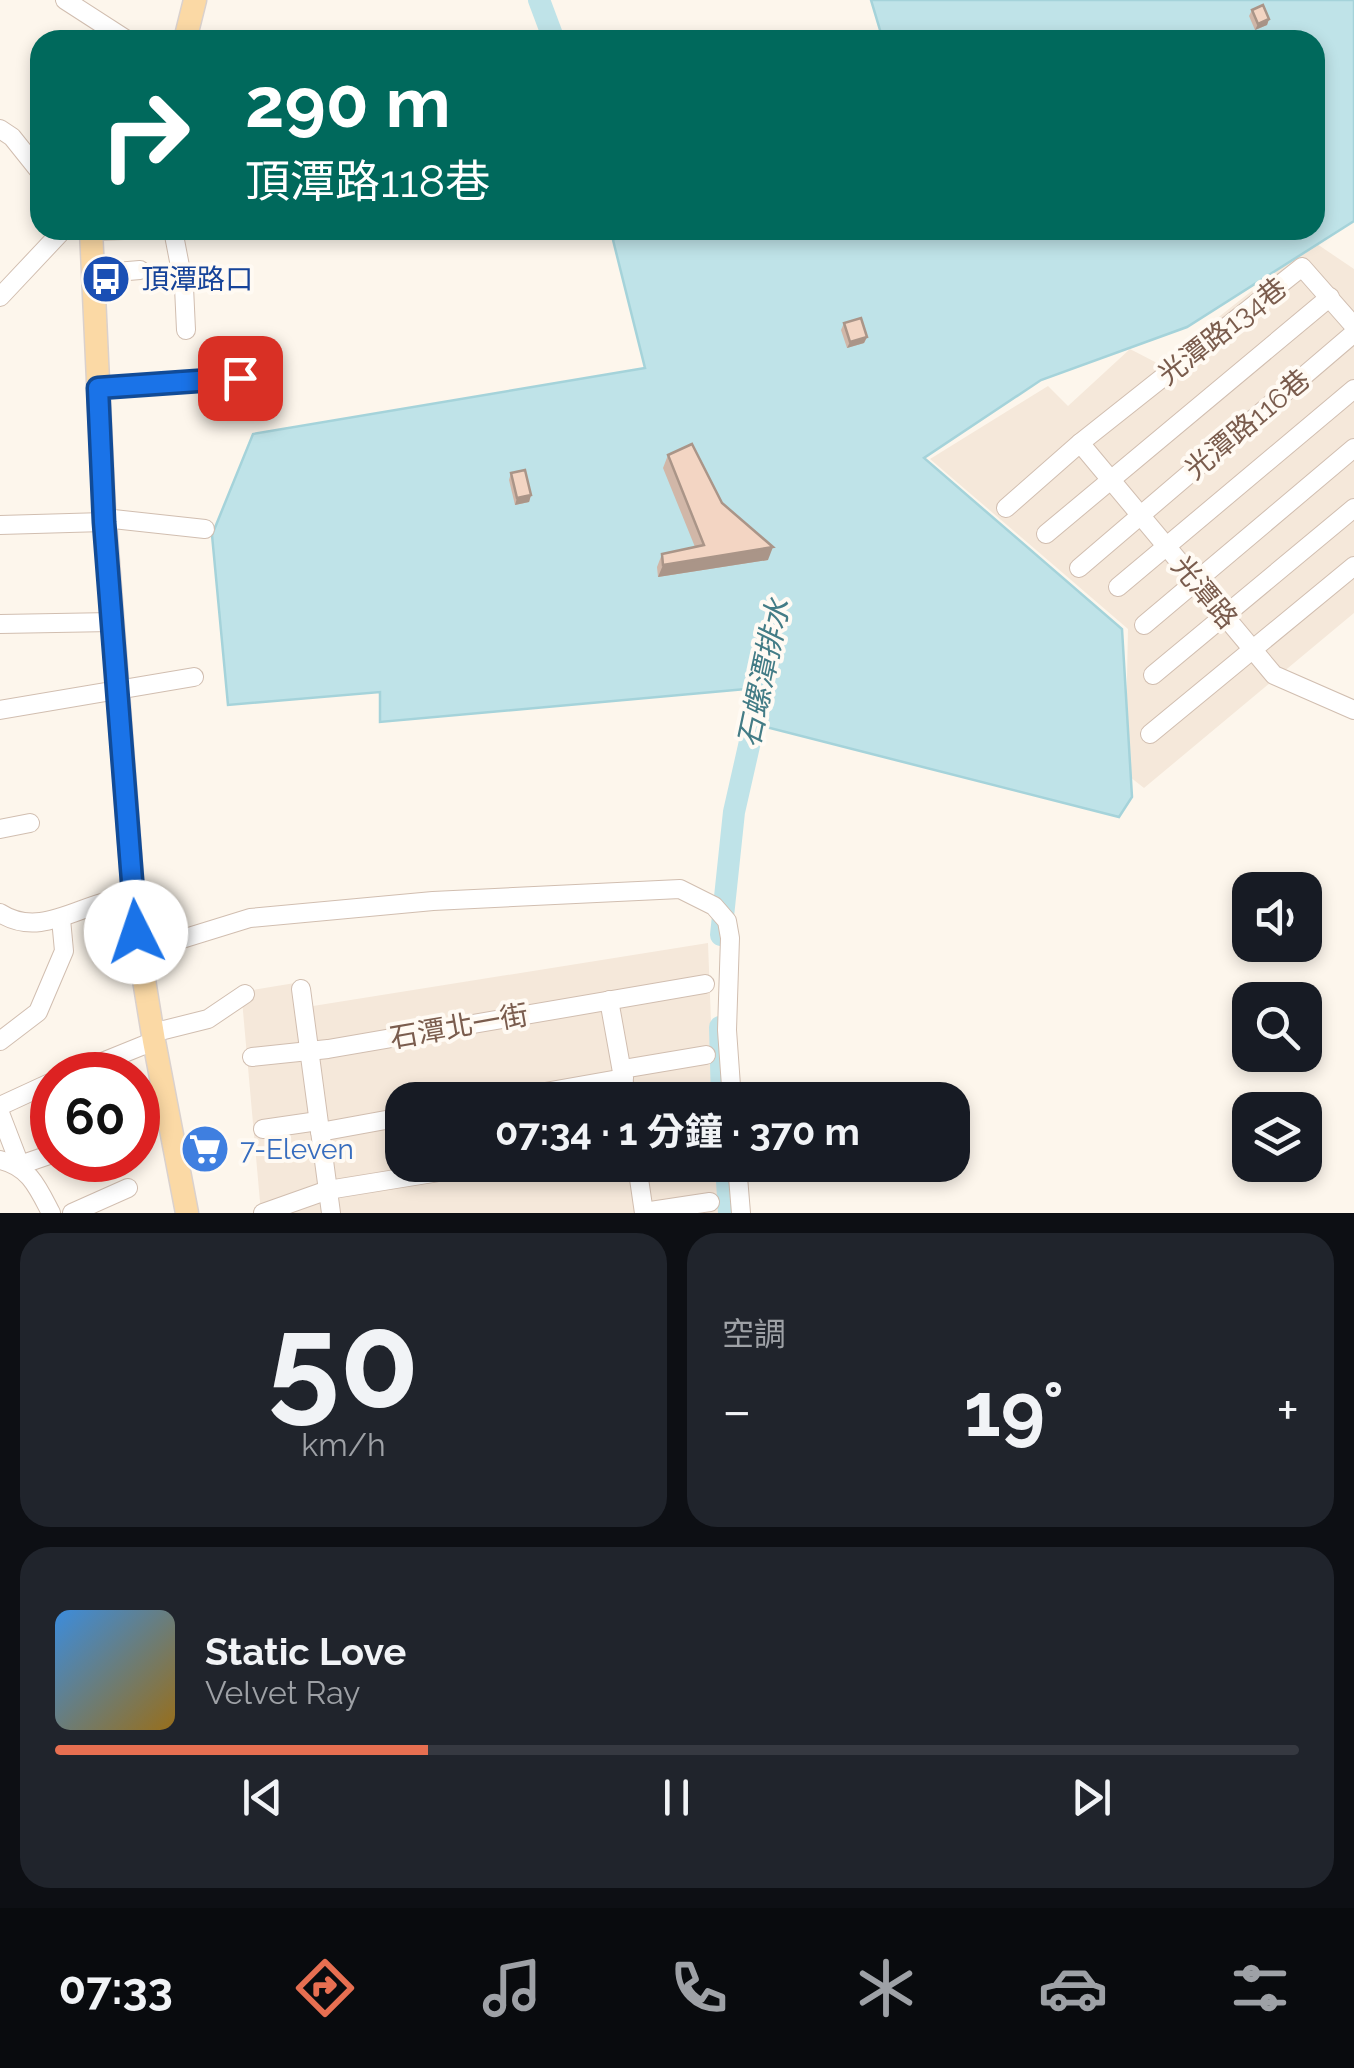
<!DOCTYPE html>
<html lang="zh-TW">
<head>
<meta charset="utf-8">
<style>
  body { margin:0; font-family:Raleway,"Noto Sans TC",sans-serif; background:#20242c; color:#f1f3f6; height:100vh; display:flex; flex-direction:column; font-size:38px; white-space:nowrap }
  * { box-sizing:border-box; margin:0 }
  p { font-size:32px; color:#9ea1a6 }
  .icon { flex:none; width:55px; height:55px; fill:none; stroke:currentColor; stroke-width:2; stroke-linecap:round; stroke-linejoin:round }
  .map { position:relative; height:1213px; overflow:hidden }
  .side { display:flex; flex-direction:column; gap:20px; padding:20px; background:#0d0f14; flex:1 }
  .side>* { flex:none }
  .banner { position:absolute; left:30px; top:30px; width:1295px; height:210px; border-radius:30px; box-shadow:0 5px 15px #0003; background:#00695c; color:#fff; overflow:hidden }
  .tools { position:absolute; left:1232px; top:872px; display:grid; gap:20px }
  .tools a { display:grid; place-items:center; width:90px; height:90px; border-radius:20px; background:#171b24; box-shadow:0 5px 15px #0003; font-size:50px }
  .speed { position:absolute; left:30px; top:1052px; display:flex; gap:20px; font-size:50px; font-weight:700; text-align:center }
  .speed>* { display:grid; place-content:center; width:130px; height:130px; border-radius:50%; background:#171b24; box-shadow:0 5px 15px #0003; line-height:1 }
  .speed .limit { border:15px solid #d22; background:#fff; color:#111 }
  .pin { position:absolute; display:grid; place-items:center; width:85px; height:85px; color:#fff; margin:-42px; border-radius:20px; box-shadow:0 5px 15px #0006 }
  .me { position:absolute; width:110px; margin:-55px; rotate:356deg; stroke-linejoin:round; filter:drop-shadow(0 0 8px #0008) }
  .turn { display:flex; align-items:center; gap:35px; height:210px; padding:0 50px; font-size:45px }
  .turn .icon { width:130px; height:130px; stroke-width:2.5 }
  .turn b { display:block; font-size:70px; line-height:85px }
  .big { font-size:75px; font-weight:700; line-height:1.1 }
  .side .card { flex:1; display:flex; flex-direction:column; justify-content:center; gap:15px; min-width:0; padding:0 35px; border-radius:30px; background:#20242c }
  .side .dial { align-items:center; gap:0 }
  .dial b { font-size:130px; line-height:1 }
  .song { display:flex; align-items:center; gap:30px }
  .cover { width:120px; height:120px; border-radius:15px; background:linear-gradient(135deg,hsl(210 70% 55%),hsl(40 70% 35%)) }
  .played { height:10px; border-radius:5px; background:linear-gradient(90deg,#e76f51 30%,#363941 30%) }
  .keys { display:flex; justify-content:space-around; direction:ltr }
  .heat { display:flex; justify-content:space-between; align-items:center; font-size:55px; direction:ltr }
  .side .tiles { flex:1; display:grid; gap:20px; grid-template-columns:1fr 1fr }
  .card:last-child { grid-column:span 2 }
  .trip { position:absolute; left:385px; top:1082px; width:585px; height:100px; border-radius:30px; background:#171b24; box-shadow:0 5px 15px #0003; font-weight:700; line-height:100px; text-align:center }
  .tabs { display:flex; height:160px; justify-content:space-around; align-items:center; background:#090b0e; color:#9ea1a6 }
  .tabs .icon { width:70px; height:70px }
  .tabs .selected { color:#e76f51 }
  .tabs b { font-size:45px; color:#f1f3f6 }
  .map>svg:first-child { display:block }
</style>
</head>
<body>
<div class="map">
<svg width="1354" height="1213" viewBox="0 0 1354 1213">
  <rect width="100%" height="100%" fill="#fdf6ec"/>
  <g fill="#f5e8da">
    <path d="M1314 242 1354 269V613L1144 788 1125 773 1128 629 930 459 1048 386 1068 406 1130 349 1159 364Z"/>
    <path d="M708 943 714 1100H402V1165H716L718 1213H261L242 1000 253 990 307 981 313 1006Z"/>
  </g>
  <path fill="#bfe3e8" stroke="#a5d3da" stroke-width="2.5" d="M871 0H1354V221L1187 327 1041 380 924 458 1122 629 1132 797 1119 817 762 726 769 694 746 689 380 722V692L228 705 212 535 253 434 645 368 613 240 631 230H1315V40H883Z"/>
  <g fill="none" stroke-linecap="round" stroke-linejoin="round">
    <g stroke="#bfe3e8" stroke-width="22">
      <path d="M539 0 554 40"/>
      <path d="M721 935 734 812 768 662"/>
      <path d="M720 1027 722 1100"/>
      <path d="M726 1165 729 1213"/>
    </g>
    <g stroke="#d1beb0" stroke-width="20">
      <g id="minor">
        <path d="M65 0 127 40"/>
        <path d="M0 129 12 137 40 172"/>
        <path d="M173 230 184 287 186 330"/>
        <path d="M91 231 124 230"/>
        <path d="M92 274 140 270"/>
        <path d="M0 297 63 230"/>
        <path d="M98 387 239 378"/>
        <path d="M1080 443 1274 675 1354 710"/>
        <path d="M1006 508 1080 443 1302 267 1354 326"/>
        <path d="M104 518 205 529"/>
        <path d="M0 525 104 522"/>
        <path d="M1046 534 1330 297"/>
        <path d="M1079 568 1354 333"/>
        <path d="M1118 587 1354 389"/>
        <path d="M0 624 112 622"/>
        <path d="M1144 625 1354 448"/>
        <path d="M1153 675 1354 508"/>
        <path d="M0 710 194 677"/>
        <path d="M1150 734 1354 566"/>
        <path d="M0 829 30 823"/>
        <path d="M0 913C37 937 74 909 109 901 117 900 126 902 134 902"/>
        <path d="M140 952 250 918 433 901 680 889 714 906 727 921 730 938 727 1030 732 1100"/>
        <path d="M301 989 331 1213"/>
        <path d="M609 1000 627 1100"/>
        <path d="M152 1033 208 1019 245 994"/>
        <path d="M0 1041 38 1012 64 951 61 919"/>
        <path d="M252 1057 328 1049 705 984"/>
        <path d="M623 1069 706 1055"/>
        <path d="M70 1075 154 1041"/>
        <path d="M500 1100 624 1078"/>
        <path d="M0 1106 52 1082"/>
        <path d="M0 1113 20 1165 52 1154"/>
        <path d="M263 1129 318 1121"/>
        <path d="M320 1132 402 1117"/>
        <path d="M0 1160C29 1166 38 1188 51 1213"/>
        <path d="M637 1165 644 1213"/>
        <path d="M737 1165 741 1213"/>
        <path d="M644 1212 710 1202"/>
        <path d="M72 1213 128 1188"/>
        <path d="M263 1213 328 1190 482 1165"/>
      </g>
    </g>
    <g stroke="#dad1cd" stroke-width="25">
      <g id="major">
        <path d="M185 40 195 0"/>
        <path d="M91 230 104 510 136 931 154 1041 187 1213"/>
      </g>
    </g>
    <use href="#minor" stroke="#fff" stroke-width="18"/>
    <use href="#major" stroke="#fbd9a5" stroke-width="22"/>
  </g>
  <g fill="#d1b7a8">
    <path d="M1252 10 1269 19 1267 25 1255 30 1249 16Z"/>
    <path d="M844 323 867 337 864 343 847 348 841 330Z"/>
    <path d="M668 455 722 503 768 560 658 577 657 567 662 554 695 547 663 468Z"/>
    <path d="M511 473 531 495 529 502 515 505 509 480Z"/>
  </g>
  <g fill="#aa9588">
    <path d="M1269 19 1267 25 1255 30 1258 24Z"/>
    <path d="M867 337 864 343 847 348 850 342Z"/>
    <path d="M531 495 529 502 515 505 517 498Z"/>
    <path d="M773 547 768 560 658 577 663 565Z"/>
  </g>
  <g fill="#f3d5c3" stroke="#aa9588" stroke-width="2.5">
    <path d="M1263 5 1269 19 1258 24 1252 10Z"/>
    <path d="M861 318 867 337 850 342 844 323Z"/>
    <path d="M692 444 722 503 773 547 663 565 662 554 704 545 668 455Z"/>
    <path d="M525 470 531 495 517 498 511 473Z"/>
  </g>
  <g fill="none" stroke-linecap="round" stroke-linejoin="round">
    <g stroke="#114b97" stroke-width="25">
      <path id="route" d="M136 932 104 522 98 388 240 378"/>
    </g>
    <use href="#route" stroke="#1a73e8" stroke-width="18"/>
  </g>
  <defs>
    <g id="bus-disc" transform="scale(2.5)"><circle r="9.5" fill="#1a4fb4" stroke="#fffaf3"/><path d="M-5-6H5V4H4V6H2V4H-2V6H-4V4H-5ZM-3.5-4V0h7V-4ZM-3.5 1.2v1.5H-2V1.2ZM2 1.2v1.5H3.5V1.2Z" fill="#fff"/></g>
    <g id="supermarket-disc" transform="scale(2.5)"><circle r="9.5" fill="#3f7fe0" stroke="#fffaf3"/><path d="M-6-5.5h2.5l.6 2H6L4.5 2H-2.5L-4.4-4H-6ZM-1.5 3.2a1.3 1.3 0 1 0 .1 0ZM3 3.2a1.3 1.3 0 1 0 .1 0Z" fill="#fff"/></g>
  </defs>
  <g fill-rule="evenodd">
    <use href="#bus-disc" x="106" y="279"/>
    <use href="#supermarket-disc" x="205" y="1149"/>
  </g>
  <g text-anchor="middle" stroke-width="8" stroke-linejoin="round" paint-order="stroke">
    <g font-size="28" fill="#164399" stroke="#fffaf3" text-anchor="start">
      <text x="141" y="289">頂潭路口</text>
    </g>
    <g font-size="28" fill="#7a5c4d" stroke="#fffaf3">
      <text transform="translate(1222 331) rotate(-38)" y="10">光潭路134巷</text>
      <text transform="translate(1247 424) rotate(-40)" y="10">光潭路116巷</text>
      <text transform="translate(1205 592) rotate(50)" y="10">光潭路</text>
      <text transform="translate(459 1026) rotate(-10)" y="10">石潭北一街</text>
    </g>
    <g font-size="28" fill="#366cbe" stroke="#fffaf3" text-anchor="start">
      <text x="240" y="1159">7-Eleven</text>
    </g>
    <g font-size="30" font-style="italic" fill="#437c86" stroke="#fffaf3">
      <text transform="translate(764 673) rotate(-78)" y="10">石螺潭排水</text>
    </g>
  </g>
</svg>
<div class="tools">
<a><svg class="icon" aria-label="sound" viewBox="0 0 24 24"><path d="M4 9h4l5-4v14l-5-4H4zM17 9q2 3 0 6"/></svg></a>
<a><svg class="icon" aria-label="search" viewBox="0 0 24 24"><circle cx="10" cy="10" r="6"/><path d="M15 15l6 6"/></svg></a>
<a><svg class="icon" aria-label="layers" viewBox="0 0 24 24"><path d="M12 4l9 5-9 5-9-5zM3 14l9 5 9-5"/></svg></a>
</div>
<div class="speed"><div class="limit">60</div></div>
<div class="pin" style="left:240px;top:378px;background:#d93025"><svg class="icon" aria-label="arrive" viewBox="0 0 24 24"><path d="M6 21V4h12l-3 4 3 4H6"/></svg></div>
<svg class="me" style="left:136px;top:932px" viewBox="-20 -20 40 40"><circle r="19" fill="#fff"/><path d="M0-13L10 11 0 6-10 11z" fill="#1a73e8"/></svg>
<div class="trip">07:34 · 1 分鐘 · 370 m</div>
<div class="banner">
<div class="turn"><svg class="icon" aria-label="right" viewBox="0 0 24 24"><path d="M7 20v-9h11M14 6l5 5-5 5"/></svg><div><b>290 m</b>頂潭路118巷</div></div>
</div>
</div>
<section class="side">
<div class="tiles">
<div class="card dial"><b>50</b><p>km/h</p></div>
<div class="card"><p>空調</p>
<div class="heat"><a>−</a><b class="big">19°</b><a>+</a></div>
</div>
<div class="card">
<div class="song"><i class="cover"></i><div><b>Static Love</b><p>Velvet Ray</p></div></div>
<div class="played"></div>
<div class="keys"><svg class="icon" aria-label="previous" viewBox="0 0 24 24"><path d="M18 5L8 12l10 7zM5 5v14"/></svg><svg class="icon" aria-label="pause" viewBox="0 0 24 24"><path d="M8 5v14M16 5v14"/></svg><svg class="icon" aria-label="next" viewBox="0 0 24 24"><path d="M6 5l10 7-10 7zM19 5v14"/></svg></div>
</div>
</div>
</section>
<nav class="tabs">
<b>07:33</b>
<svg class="icon selected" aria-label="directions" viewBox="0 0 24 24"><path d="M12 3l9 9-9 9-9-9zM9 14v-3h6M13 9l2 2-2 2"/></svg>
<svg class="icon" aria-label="music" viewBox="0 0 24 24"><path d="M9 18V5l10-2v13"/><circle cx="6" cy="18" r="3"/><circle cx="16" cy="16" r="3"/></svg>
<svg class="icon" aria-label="phone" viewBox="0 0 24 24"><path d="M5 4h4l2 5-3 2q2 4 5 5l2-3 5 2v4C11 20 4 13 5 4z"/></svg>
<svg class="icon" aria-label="climate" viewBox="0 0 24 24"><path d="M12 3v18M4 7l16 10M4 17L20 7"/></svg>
<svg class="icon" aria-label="car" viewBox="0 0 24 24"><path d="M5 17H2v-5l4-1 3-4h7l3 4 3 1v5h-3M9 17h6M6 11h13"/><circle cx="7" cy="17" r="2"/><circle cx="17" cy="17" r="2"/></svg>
<svg class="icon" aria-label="filters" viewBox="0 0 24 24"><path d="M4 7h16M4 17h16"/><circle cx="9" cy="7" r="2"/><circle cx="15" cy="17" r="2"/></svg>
</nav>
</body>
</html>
